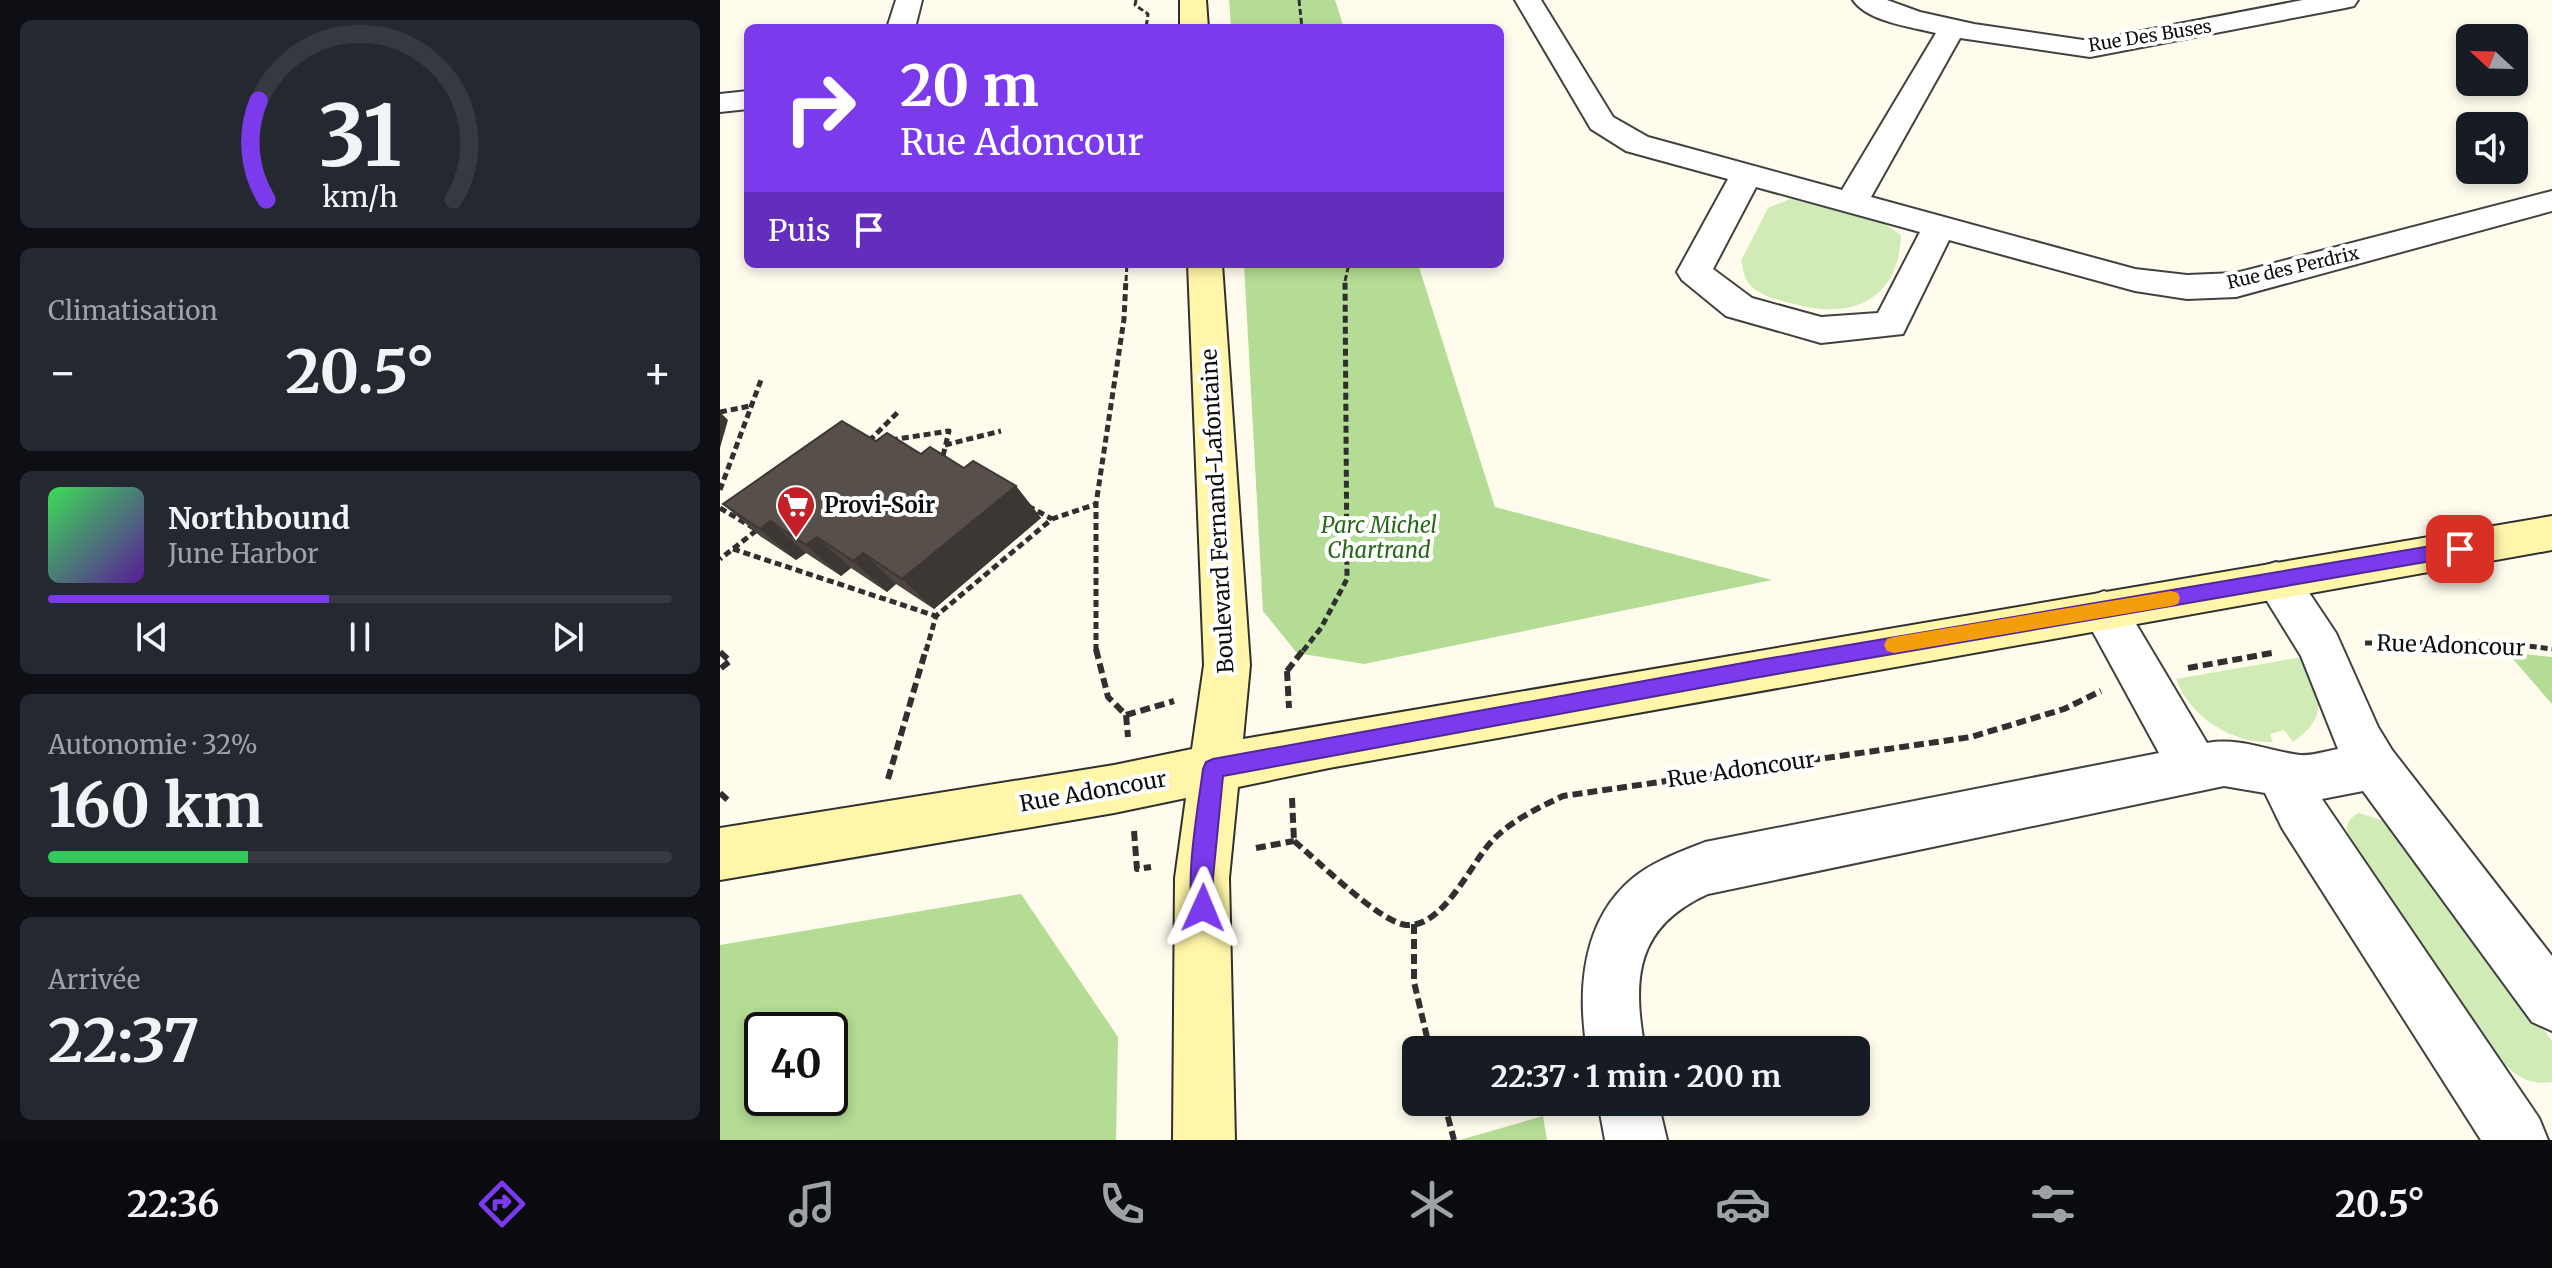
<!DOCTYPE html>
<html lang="fr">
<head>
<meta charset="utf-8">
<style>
  body { margin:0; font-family:Merriweather,serif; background:#242831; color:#f1f3f6; height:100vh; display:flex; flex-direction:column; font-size:30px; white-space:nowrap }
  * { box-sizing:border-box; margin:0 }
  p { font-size:26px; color:#9ea1a6 }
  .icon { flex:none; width:44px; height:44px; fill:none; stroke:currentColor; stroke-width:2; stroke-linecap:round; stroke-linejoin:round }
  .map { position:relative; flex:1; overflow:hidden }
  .details { display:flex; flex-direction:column; gap:20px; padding:20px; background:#0d0f14; width:720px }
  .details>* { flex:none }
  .banner { position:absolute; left:24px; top:24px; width:760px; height:244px; border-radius:12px; box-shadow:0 4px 12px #0003; background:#7c3aed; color:#fff; overflow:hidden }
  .needle { width:52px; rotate:292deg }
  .controls { position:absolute; left:1736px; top:24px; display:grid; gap:16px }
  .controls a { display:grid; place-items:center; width:72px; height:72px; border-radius:12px; background:#171b24; box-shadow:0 4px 12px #0003; font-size:40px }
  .speed { position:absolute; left:24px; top:1012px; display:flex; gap:16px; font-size:40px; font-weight:700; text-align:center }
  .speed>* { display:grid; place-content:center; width:104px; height:104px; border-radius:50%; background:#171b24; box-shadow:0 4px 12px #0003; line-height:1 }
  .speed .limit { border:4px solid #111; border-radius:12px; background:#fff; color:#111 }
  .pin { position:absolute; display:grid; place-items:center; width:68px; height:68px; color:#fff; margin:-34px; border-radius:16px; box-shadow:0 4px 12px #0006 }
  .me { position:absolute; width:88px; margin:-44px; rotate:1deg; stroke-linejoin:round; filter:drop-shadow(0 0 6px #0008) }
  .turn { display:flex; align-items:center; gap:28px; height:168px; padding:0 24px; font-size:36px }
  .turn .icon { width:104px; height:104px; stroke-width:2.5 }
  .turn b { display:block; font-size:56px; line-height:68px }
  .then { display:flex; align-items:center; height:76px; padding:0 24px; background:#0003; gap:16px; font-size:30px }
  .big { font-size:60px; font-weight:700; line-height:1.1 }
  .details .tile { flex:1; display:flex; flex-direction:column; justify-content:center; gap:12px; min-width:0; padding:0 28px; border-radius:12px; background:#242831 }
  .details .dial { align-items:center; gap:0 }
  .dial svg { height:208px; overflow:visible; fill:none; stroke:#363941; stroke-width:7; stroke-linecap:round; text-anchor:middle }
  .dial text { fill:#f1f3f6; stroke:none }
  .song { display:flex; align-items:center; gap:24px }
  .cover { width:96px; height:96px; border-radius:12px; background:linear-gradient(135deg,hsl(130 70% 55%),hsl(270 70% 35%)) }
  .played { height:8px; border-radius:4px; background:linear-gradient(90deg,#7c3aed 45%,#363941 45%) }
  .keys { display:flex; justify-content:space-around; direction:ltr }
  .heat { display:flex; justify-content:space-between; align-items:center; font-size:44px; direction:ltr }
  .charge { height:12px; border-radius:6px; background:linear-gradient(90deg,#34c759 32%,#363941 0) }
  .trip { position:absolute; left:682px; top:1036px; width:468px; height:80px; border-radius:12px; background:#171b24; box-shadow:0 4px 12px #0003; font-weight:700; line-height:80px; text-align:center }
  .tabs { display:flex; height:128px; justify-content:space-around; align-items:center; background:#090b0e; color:#9ea1a6 }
  .tabs .icon { width:56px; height:56px }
  .tabs .active { color:#7c3aed }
  .tabs b { font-size:36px; color:#f1f3f6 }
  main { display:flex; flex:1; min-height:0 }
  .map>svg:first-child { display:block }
</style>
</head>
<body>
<main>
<section class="details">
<div class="tile dial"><svg viewBox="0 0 100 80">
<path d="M14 69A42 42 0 1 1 86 69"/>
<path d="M14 69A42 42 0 0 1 11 31" stroke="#7c3aed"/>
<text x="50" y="56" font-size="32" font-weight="700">31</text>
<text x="50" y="72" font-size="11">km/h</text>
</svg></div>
<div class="tile"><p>Climatisation</p>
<div class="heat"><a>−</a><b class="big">20.5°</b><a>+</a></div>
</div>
<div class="tile">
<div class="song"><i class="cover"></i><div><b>Northbound</b><p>June Harbor</p></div></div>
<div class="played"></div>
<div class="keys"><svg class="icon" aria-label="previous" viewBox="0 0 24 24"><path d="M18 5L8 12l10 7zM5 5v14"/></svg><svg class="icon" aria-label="pause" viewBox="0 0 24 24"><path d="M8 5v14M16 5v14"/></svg><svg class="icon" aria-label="next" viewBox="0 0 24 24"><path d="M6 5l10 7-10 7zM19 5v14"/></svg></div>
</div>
<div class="tile"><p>Autonomie · 32%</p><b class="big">160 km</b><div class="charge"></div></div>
<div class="tile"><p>Arrivée</p><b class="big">22:37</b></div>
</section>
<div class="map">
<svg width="1832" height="1140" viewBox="0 0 1832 1140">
  <rect width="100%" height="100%" fill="#fffcee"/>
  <g fill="#d1ebb6">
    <path d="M1070 199C1113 199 1146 210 1181 235 1179 300 1132 320 1074 304 1058 300 1040 296 1029 284 1024 278 1023 268 1021 261L1048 208Z"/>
    <path d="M1582 657C1598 695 1612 715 1573 742L1564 730 1550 734 1553 742C1512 744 1470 717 1456 679Z"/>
    <path d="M1639 813 1661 820 1672 829 1832 1041V1082C1806 1086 1792 1073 1776 1055L1631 841C1625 828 1625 820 1639 813Z"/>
  </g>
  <g fill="#b4dc95" fill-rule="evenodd">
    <path d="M509 0H615L624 28H511Z"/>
    <path d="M524 264H698L775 507 1052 580 644 664 577 653 543 611Z"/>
    <path d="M1787 652 1832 657V704Z"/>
    <path d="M301 894 398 1037 396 1140H0V945ZM110 1030V1098H42V1030Z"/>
    <path d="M823 1116 827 1140H740Z"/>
  </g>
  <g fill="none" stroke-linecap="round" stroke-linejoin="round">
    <g stroke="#414141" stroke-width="4">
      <g id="street">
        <path d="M176 0H202L195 28H167Z"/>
        <path d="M795 0H821L893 117 928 137 1122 190 1216 33C1192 27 1148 22 1133 0H1167L1200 12 1254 24 1370 41 1583 0H1638L1634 6 1625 8 1370 57 1240 38 1151 197 1415 269 1467 275 1516 273 1832 191V211L1516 297 1467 299 1415 291 1229 240 1183 334 1101 343 1006 316 962 280 957 272 1008 179 906 151 871 129ZM1036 187 1200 232 1158 313 1101 317 1032 298 993 269Z"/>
        <path d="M28 91V109L0 112V94Z"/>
        <path d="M1556 562 1572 567 1616 633 1658 727 1672 750 1832 956V1031L1812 1022 1643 791 1602 799 1819 1118 1828 1140H1761L1562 828 1545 793 1504 786 988 894C915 927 912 979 925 1050H867C857 990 862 920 913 878 934 861 960 852 985 842L1439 753 1361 610 1368 597 1384 591 1400 597 1487 743C1520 737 1548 751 1580 755 1592 756 1606 751 1618 749L1581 656 1534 580 1540 567Z"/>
        <path d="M878 1102H938L947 1140H885Z"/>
      </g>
    </g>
    <g stroke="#303030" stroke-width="4">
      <g id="secondary">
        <path d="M460 0H486L488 28H460Z"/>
        <path d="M468 264H502L530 665 523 739 1832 516V550L609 768 518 787 509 878 515 1140H453L455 878 466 798 394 813 0 880V828L394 765 472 749 484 665Z"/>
      </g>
    </g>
    <g stroke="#303030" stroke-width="3" stroke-dasharray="6 3" stroke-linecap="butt">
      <path d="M416 0 415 5 428 14 426 28"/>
      <path d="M579 0 582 28"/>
      <path d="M406 281 407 264"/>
      <path d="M625 281 629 264"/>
    </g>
    <g stroke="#303030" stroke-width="5" stroke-dasharray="7 4" stroke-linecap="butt">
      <path d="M0 412 30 406"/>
      <path d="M171 440 229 431 222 460"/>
      <path d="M149 441 179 411"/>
      <path d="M225 445 281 431"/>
      <path d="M0 490 41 380"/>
      <path d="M308 506 332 519"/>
      <path d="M0 508 37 530 0 559"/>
      <path d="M13 549 216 616"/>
      <path d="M1645 643 1776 642 1832 649"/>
      <path d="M206 651 216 616 332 519 376 504"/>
      <path d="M376 651V504L404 319 406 279"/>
      <path d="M583 651 601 628 627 579 625 279"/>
    </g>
    <g stroke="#303030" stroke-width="6" stroke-dasharray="10 5" stroke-linecap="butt">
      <path d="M376 649 388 697 406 715"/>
      <path d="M0 652 10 661 0 669"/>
      <path d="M1468 668 1552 653"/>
      <path d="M567 671 584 649"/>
      <path d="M567 671 569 708"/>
      <path d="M406 715 408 737"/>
      <path d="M406 715 454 701"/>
      <path d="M168 779 206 649"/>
      <path d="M0 793 11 803"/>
      <path d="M572 798 574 841"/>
      <path d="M414 831 417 869 431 867"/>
      <path d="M574 841C597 860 659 922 686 925 723 928 750 865 771 842 790 821 818 808 843 796L1251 737 1344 709 1381 691"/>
      <path d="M536 848 574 841"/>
      <path d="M694 924V982L710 1050"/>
      <path d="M724 1102 734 1140"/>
    </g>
    <use href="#street" fill="#fff" fill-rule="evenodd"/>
    <use href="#secondary" fill="#fff6a9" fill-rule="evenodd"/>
  </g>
  <path fill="#4b443f" d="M156 441 201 454 296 486 321 518 214 609 176 584 167 592 131 568 121 576 86 553 76 560 40 536 3 504Z"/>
  <g fill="#3d3733">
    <path d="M0 412 8 420 0 448Z"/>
    <path d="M296 486 321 518 214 609 182 579Z"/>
    <path d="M50 521 86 553 76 560 40 529Z"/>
    <path d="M97 537 131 568 121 576 86 545Z"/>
    <path d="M143 553 176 584 167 592 133 561Z"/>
  </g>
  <path fill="#574f49" stroke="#3d3733" stroke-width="2" d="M122 421 156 441 167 433 201 454 210 447 244 468 253 461 296 486 182 579 143 553 133 561 97 537 86 545 50 521 40 529 3 504Z"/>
  <path fill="#7c3aed" stroke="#51269a" stroke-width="2" d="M1740 541 1749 549 1740 556 1034 678 503 776 493 878 494 908 491 916 483 919 475 916C463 887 479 802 483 769L486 762 493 759 1034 661Z"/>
  <path fill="#f59e0b" d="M1451 591 1458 593 1460 598 1458 604 1451 606 1174 653 1167 651 1164 645 1167 639 1174 637Z"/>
  <defs>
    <g id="supermarket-pin" transform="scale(2)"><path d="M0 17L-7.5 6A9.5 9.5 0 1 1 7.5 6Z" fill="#c32027" stroke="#fff"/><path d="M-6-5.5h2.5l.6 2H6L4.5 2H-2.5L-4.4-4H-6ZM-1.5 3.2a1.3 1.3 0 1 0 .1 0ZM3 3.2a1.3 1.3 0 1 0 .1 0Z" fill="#fff"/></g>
  </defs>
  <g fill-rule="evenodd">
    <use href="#supermarket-pin" x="76" y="505"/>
  </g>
  <g text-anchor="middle" stroke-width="8" stroke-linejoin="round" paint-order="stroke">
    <g font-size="18" fill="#0e0e0e" stroke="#fff">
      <text transform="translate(1430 36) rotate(-9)" y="6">Rue Des Buses</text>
      <text transform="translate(1573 268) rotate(-13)" y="6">Rue des Perdrix</text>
    </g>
    <g font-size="22" font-weight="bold" fill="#0e0e0e" stroke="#fff" text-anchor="start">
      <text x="104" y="513">Provi-Soir</text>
    </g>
    <g font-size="22" fill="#0e0e0e" stroke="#fff">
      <text transform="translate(497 511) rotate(-93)" y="8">Boulevard Fernand-Lafontaine</text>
      <text transform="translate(1731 645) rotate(2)" y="8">Rue Adoncour</text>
      <text transform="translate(1021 769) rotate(-8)" y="8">Rue Adoncour</text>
      <text transform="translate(373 791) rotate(-10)" y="8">Rue Adoncour</text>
    </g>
    <g font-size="22" font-style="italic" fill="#2b681b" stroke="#fff">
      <text x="659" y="533">Parc Michel<tspan x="659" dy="25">Chartrand</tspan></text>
    </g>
  </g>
</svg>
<div class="controls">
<a><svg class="needle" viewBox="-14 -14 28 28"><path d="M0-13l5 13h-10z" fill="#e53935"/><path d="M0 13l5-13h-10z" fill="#9ea1a6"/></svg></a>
<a><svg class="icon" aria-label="sound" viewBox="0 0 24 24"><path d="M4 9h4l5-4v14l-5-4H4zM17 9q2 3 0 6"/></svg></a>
</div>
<div class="speed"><div class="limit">40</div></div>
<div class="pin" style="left:1740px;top:549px;background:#d93025"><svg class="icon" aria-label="arrive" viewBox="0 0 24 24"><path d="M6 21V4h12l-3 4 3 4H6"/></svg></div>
<svg class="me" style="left:483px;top:908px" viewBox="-20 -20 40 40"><path d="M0-17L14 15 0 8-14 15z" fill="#7c3aed" stroke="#fff" stroke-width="4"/></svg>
<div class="trip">22:37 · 1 min · 200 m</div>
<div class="banner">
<div class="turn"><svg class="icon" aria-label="right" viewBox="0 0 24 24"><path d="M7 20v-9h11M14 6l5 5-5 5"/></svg><div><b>20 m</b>Rue Adoncour</div></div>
<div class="then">Puis<svg class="icon" aria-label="arrive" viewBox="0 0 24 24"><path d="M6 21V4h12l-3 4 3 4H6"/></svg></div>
</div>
</div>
</main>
<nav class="tabs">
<b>22:36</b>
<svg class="icon active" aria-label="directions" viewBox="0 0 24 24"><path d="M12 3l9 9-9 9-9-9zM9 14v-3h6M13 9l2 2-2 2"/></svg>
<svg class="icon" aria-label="music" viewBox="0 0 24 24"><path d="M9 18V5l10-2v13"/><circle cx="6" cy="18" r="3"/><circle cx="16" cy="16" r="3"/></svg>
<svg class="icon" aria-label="phone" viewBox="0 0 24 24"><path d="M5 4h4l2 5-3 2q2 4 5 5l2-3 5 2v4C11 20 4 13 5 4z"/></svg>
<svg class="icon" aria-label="climate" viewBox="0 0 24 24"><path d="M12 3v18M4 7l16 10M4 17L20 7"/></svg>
<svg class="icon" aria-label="car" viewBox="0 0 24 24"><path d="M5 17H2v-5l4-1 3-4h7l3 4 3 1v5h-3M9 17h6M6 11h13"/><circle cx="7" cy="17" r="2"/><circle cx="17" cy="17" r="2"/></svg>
<svg class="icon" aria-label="filters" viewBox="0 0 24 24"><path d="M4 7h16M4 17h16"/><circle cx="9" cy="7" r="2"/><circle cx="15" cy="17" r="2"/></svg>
<b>20.5°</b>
</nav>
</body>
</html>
